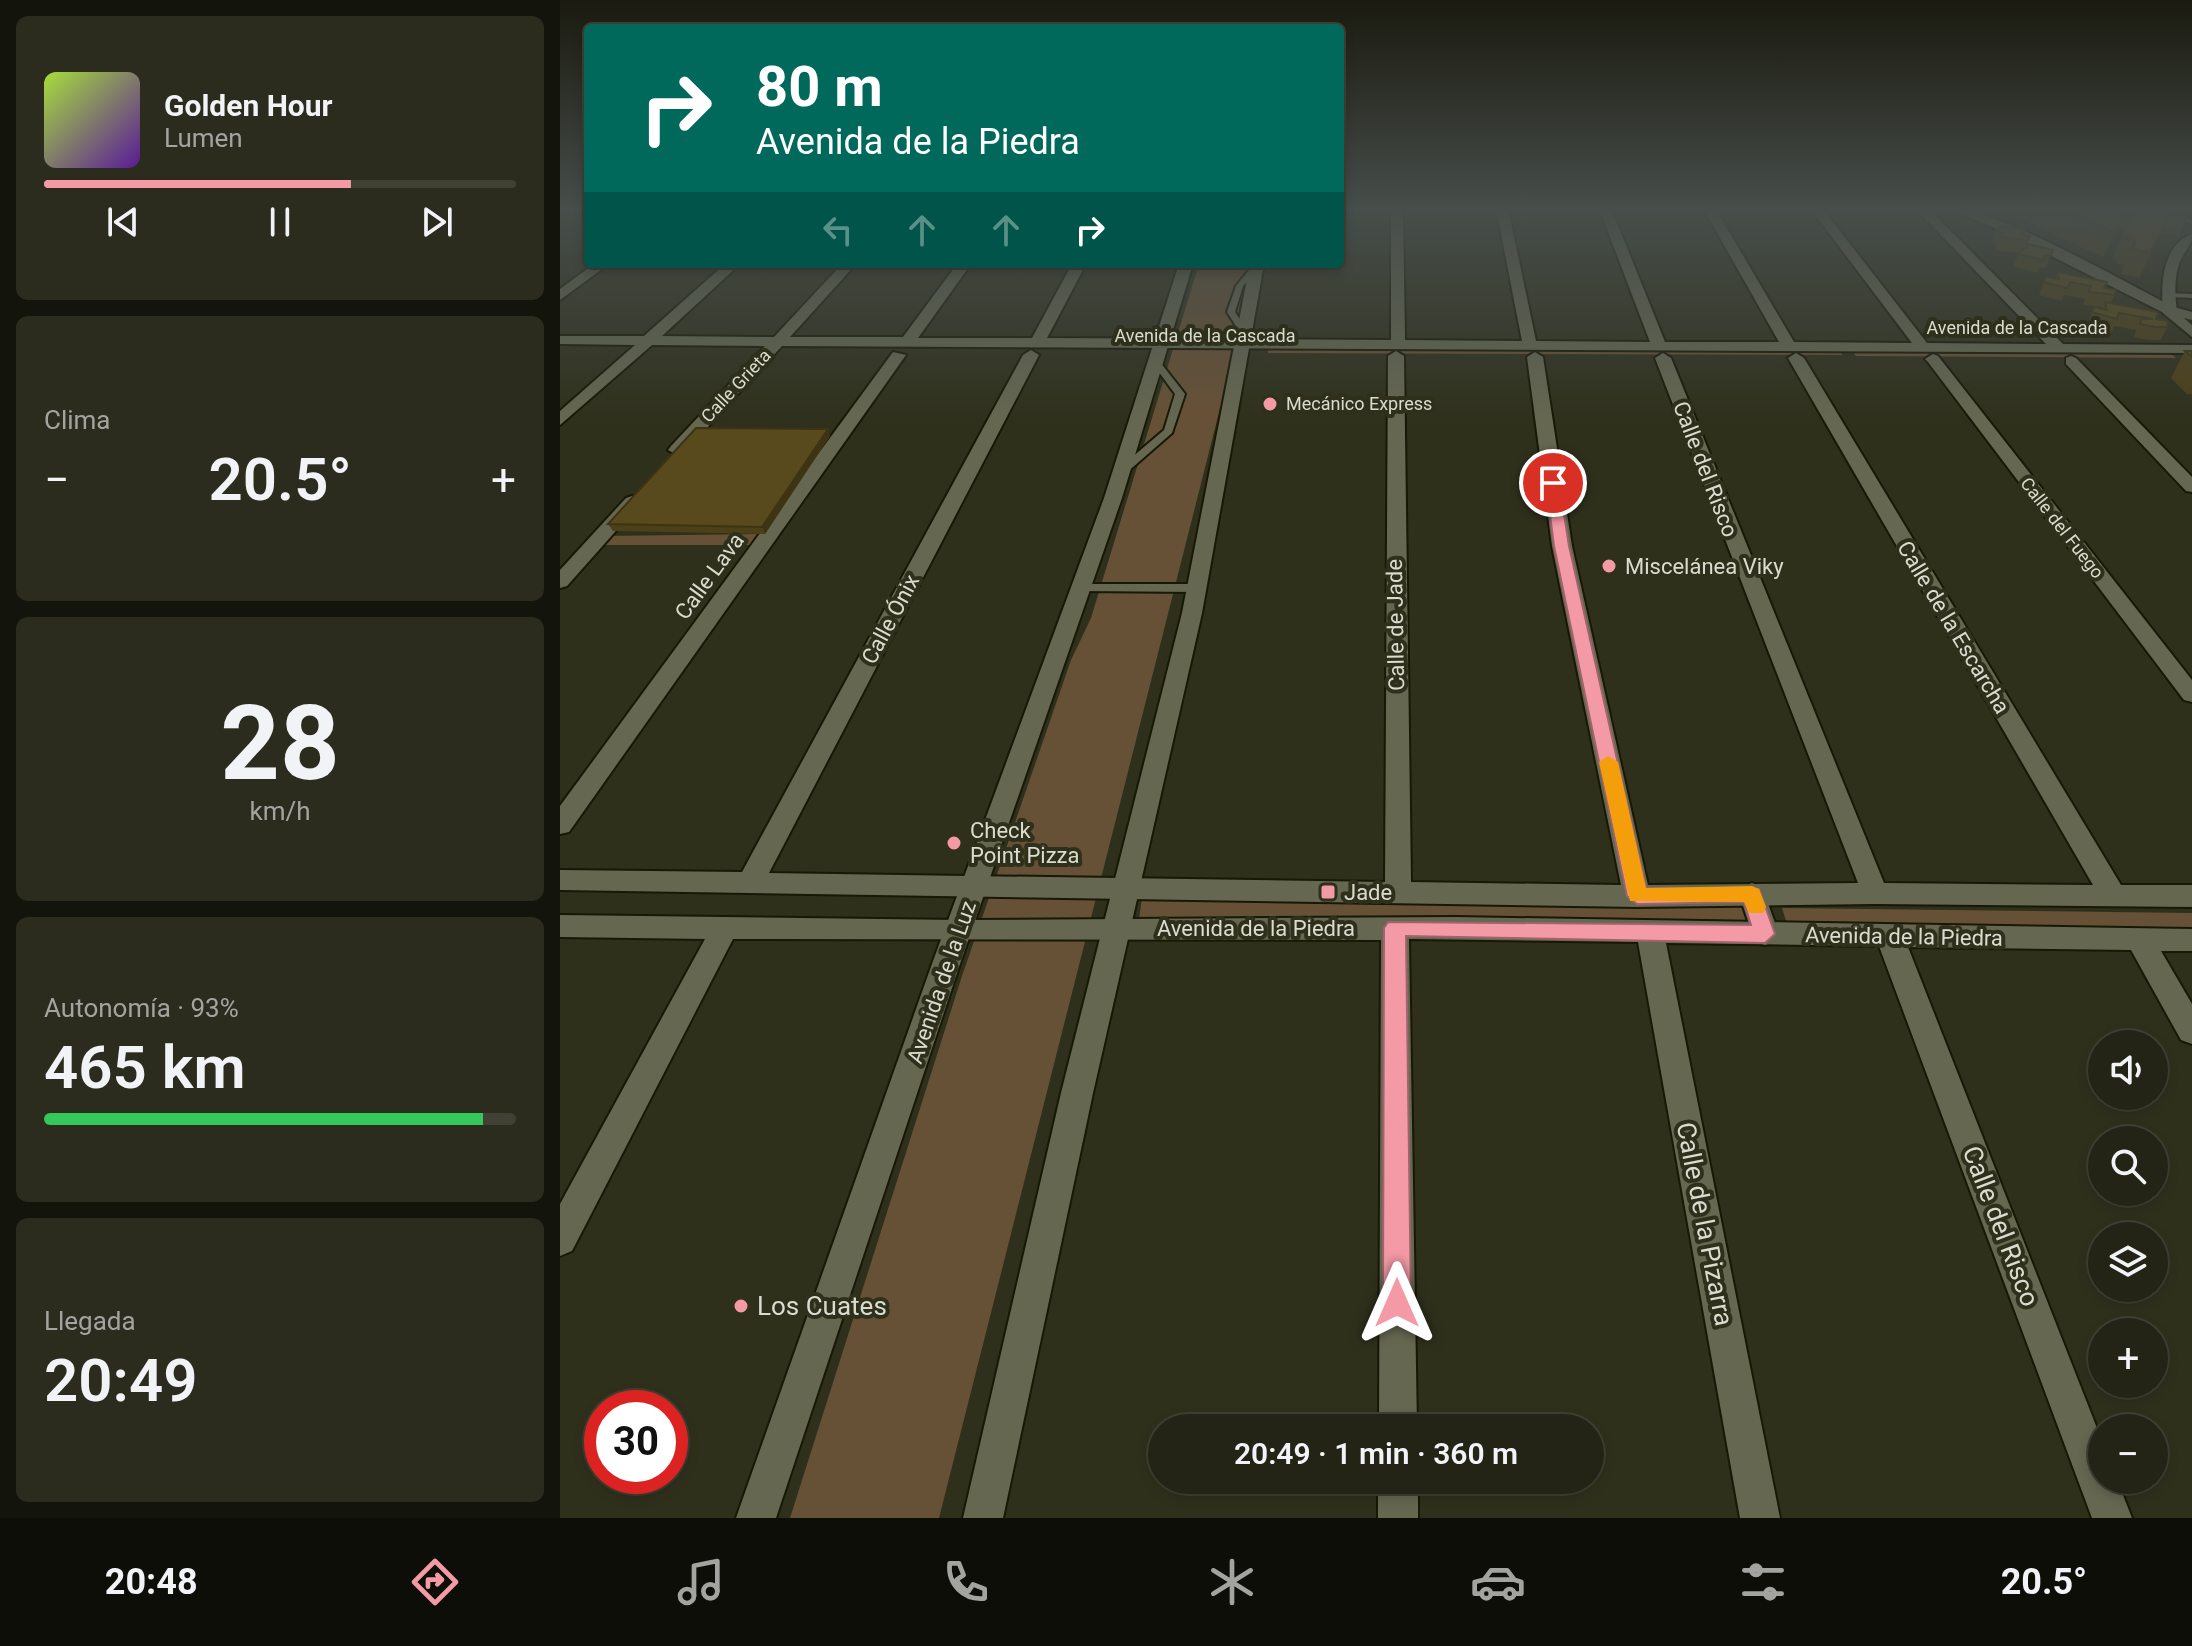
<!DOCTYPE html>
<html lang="es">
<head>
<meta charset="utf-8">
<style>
  body { margin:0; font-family:Roboto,sans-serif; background:#2b2c1e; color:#f1f3f6; height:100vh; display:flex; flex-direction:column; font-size:30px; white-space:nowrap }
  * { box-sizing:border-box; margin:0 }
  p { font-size:26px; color:#a3a4a0 }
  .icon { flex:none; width:44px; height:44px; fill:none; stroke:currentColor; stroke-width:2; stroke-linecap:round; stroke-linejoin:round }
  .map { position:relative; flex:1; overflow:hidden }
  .panel { display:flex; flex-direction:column; gap:16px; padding:16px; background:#13140c; width:560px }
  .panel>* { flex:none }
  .guide { position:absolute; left:24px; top:24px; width:760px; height:244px; border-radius:8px; box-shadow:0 4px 12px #0003,0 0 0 2px #404134; background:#00695c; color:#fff; overflow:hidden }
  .tools { position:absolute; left:1528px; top:1030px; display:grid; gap:16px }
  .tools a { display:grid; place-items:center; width:80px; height:80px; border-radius:50%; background:#232415; box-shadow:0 4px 12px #0003,0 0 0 2px #404134; font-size:40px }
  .speed { position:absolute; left:24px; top:1390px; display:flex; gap:16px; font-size:40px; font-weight:700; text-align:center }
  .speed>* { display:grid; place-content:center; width:104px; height:104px; border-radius:50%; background:#232415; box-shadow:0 4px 12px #0003,0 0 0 2px #404134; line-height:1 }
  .speed .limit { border:12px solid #d22; background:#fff; color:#111 }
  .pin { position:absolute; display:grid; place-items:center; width:68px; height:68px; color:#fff; margin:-34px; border:4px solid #fff; border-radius:50%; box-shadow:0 2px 8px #0007 }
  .me { position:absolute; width:88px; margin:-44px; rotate:0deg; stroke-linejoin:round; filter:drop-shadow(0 0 6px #0008) }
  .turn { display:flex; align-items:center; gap:28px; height:168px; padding:0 40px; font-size:36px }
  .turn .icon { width:104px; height:104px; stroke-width:2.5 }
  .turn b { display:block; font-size:56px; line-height:68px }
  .lanes { display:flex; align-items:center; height:76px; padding:0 40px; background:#0003; justify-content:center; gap:40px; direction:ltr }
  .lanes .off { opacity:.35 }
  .big { font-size:60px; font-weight:600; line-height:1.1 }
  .panel .card { flex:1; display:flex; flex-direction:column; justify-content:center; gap:12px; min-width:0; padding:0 28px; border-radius:12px; background:#2b2c1e }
  .panel .dial { align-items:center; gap:0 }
  .dial b { font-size:104px; line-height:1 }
  .song { display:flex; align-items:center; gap:24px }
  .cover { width:96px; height:96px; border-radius:12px; background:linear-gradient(135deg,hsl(80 70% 55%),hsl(270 70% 35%)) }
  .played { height:8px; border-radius:4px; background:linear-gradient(90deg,#f49aa6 65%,#404134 65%) }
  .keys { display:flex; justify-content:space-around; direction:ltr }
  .heat { display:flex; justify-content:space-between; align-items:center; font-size:44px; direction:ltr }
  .charge { height:12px; border-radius:6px; background:linear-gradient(90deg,#34c759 93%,#404134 0) }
  .trip { position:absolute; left:588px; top:1414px; width:456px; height:80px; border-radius:40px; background:#232415; box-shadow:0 4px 12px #0003,0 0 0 2px #404134; font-weight:600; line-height:80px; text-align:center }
  .tabs { display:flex; height:128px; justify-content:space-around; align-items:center; background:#0e0e08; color:#a3a4a0 }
  .tabs .icon { width:56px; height:56px }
  .tabs .selected { color:#f49aa6 }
  .tabs b { font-size:36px; color:#f1f3f6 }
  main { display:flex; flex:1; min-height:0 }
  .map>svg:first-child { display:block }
</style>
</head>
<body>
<main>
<section class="panel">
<div class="card">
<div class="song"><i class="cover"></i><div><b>Golden Hour</b><p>Lumen</p></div></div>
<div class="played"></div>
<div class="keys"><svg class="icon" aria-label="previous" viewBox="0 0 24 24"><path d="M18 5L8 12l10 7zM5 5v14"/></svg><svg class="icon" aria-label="pause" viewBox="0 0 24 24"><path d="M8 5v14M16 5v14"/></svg><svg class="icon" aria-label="next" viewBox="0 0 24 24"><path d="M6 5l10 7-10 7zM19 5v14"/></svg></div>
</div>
<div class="card"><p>Clima</p>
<div class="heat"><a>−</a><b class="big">20.5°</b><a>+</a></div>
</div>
<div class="card dial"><b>28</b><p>km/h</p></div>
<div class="card"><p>Autonomía · 93%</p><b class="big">465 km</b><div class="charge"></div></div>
<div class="card"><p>Llegada</p><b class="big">20:49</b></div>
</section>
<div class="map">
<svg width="1632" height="1518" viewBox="0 0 1632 1518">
  <rect width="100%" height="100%" fill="#2f301c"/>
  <g fill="#675136">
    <path d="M639 264H690L670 369 379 1518H230L402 976 511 660 531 618Z"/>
    <path d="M708 347 1278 350 1283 355 708 353Z"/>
    <path d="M1292 351 1610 353 1616 358 1296 356Z"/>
    <path d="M205 534 198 545H36L44 536Z"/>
    <path d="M583 892 1191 901 1201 931 578 925Z"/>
    <path d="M1222 908 1632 913V931L1228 927Z"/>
  </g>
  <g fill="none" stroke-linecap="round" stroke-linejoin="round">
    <g stroke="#171805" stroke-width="4">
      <g id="service">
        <path d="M1593 208H1602L1632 220V224Z"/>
        <path d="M694 264 701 265 683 286 675 312 688 332 684 335 681 334 667 312 676 286Z"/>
        <path d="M1607 293 1632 294V298L1610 297H1607Z"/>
        <path d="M594 362H600L625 394 612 433 565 474H557V470L604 430 615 394 593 364Z"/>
        <path d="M522 584H637L643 588 637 592 518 591 516 588Z"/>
      </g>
    </g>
    <g stroke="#171805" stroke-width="4">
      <g id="minor">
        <path d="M831 208H843L845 340 962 341 936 208H948L976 341 1090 342 1039 208H1051L1105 342H1219L1143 208H1155L1234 342 1352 343 1250 208H1262L1367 343 1486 344 1355 208H1368L1503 344 1632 345V353L222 346 123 454 117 455 108 450 111 446 205 346 92 345 0 425V411L75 345 0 344V336H84L165 264H180L102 336 214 337 282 264H296L230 337H343L397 264H411L358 338H472L512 264H526L487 338 831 340Z"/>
        <path d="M1386 208C1439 208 1561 281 1614 307L1632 312V320L1604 313 1442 231Z"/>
        <path d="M34 264H49L0 300V289Z"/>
        <path d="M471 350 479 355 209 873 825 882 828 356 836 351 844 356 851 882 1061 885 992 546 967 357 975 352 983 357 1012 546 1088 885 1298 883 1095 358 1103 353 1111 358 1324 883 1533 885 1228 358 1236 353 1244 358 1561 885H1632V907L1315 904 1077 907 0 890V870L182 872 463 355Z"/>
        <path d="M333 352 346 355 9 832 0 834V806Z"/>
        <path d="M1373 354 1378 356 1632 680V702L1624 700 1368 362 1365 359Z"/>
        <path d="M1511 356 1516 358 1632 477V492L1626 491 1506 364V358Z"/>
        <path d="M72 496 78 498V506L7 586 0 588V570L66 498Z"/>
        <path d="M0 915 399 920 896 917 1632 929V951H1601L1632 1004V1044L1621 1040 1571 950 1348 947 1542 1441V1480H1557L1572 1518H1532L1319 946 1106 943 1220 1518H1180L1078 942 849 939 857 1428H819L821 940 173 939 12 1251 0 1256V1204L145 939 0 937Z"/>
        <rect x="818" y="1480" width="40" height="38"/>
      </g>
    </g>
    <g stroke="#171805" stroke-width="4">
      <g id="tertiary">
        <path d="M1632 234C1632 247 1623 252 1619 264 1614 279 1615 296 1617 312L1632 325V337L1603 313C1601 285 1601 246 1632 234Z"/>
        <path d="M1192 883 1202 887 1219 934 1215 942 1205 945 1195 942 1179 894 1182 887Z"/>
      </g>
    </g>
    <g stroke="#171805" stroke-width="4">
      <g id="secondary">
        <path d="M619 264H633L562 498 401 961 216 1518H176L373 961 544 498Z"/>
        <path d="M690 264H704L642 613 533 1093 443 1518H403L501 1093 622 613Z"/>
      </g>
    </g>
    <use href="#service" fill="#656751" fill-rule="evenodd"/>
    <use href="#minor" fill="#656751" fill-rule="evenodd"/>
    <use href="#tertiary" fill="#656751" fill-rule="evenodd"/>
    <use href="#secondary" fill="#656751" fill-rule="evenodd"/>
  </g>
  <g fill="#4c4019">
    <path d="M1436 208H1627L1631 209 1618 236 1601 233 1579 277 1561 274 1564 265 1556 263 1557 260 1552 259 1567 227 1561 226 1543 257Z"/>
    <path d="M1466 229 1465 235 1470 236 1467 246 1493 250 1486 268 1480 267 1478 273 1453 266 1459 253 1435 250 1437 244 1432 243 1436 231Z"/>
    <path d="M1497 272 1544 288 1554 295 1551 303 1596 319 1607 327 1601 340H1588L1574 337 1576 330 1554 326 1551 333 1527 326 1534 307 1542 309 1543 307 1523 305 1525 299 1504 295 1502 301 1479 295 1486 277 1495 279Z"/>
    <path d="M1625 351H1632V394H1627L1611 378Z"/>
    <path d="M270 436 205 534 53 531 48 524Z"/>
  </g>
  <g fill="#3e3414">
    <path d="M1568 208 1561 226 1543 257 1554 232Z"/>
    <path d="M268 429 270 436 205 534 202 527Z"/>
  </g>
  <g fill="#584a1d" stroke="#3e3414" stroke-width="2">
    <path d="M1497 208H1568L1554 232Z"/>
    <path d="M1577 208H1593L1611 211 1590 253 1572 249 1576 241 1566 239 1568 236 1562 235Z"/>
    <path d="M1604 208H1627L1631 209 1629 212Z"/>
    <path d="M1441 226 1466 229 1462 234 1470 236 1466 241 1440 237 1444 233 1436 231Z"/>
    <path d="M1469 244 1493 250 1491 256 1485 255 1483 260 1458 254Z"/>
    <path d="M1497 272 1547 282 1544 288 1556 290 1554 295 1529 292 1531 286 1510 282 1507 288 1484 282 1486 277 1499 279Z"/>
    <path d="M1545 302 1598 312 1596 319 1608 321 1607 327H1595L1580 324 1581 319H1593L1559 313 1557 319 1532 312 1534 307 1547 310Z"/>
    <path d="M1625 351H1632V357Z"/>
    <path d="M136 428 268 429 202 527 48 524Z"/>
  </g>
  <linearGradient id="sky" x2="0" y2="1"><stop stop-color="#1a1a0f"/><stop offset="0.5" stop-color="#474e4b"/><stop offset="1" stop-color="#474e4b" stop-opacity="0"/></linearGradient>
  <rect width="1632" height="420" fill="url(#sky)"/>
  <path fill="#f49aa6" stroke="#9f646c" stroke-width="2" d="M993 479 999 483 1009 546 1086 888 1199 889 1215 934 1205 943 846 936 851 1303 847 1313 837 1317 827 1313 823 1303 824 928 828 922 1191 925 1184 902 1077 904 1067 896 994 546 986 483Z"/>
  <path fill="#f59e0b" d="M1048 756 1058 762 1086 888 1192 886 1199 889 1206 907 1203 913H1189L1184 902 1070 901 1039 762Z"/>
  <g fill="#f49aa6" stroke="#2f301c" stroke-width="3">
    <circle cx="710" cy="404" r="8"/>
    <circle cx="1049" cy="566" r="8"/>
    <circle cx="394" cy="843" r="8"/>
    <rect x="760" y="884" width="16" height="16" rx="4"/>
    <circle cx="181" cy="1306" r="8"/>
  </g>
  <g text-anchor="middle" stroke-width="8" stroke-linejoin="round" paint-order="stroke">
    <g font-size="18" fill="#dadccf" stroke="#2f301c">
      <text x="1457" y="334">Avenida de la Cascada</text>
      <text x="645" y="342">Avenida de la Cascada</text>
      <text transform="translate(176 386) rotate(-47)" y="6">Calle Grieta</text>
      <text transform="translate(1502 528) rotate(52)" y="6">Calle del Fuego</text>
    </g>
    <g font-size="18" fill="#dadccf" stroke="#2f301c" text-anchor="start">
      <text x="726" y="410">Mecánico Express</text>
    </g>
    <g font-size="22" fill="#dadccf" stroke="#2f301c">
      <text transform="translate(1146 469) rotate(69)" y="8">Calle del Risco</text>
      <text transform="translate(149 576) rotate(-54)" y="8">Calle Lava</text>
      <text transform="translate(330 619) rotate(-62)" y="8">Calle Ónix</text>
      <text transform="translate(835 625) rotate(-91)" y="8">Calle de Jade</text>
      <text transform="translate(1394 627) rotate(59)" y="8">Calle de la Escarcha</text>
      <text x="696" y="936">Avenida de la Piedra</text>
      <text transform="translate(1344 936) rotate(1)" y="8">Avenida de la Piedra</text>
      <text transform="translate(381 982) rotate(-71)" y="8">Avenida de la Luz</text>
    </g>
    <g font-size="22" fill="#dadccf" stroke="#2f301c" text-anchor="start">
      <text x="1065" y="574">Miscelánea Viky</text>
      <text x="410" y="838">Check<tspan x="410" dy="25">Point Pizza</tspan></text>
      <text x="784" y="900">Jade</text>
    </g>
    <g font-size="26" fill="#dadccf" stroke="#2f301c">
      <text transform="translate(1145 1224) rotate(79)" y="9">Calle de la Pizarra</text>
      <text transform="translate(1441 1226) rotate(69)" y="9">Calle del Risco</text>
    </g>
    <g font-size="26" fill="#dadccf" stroke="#2f301c" text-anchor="start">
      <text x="197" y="1315">Los Cuates</text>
    </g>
  </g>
</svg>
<div class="tools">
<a><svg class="icon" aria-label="sound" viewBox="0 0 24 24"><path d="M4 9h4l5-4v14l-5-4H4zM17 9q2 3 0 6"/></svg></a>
<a><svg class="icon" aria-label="search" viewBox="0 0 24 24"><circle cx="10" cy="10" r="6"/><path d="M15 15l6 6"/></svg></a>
<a><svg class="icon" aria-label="layers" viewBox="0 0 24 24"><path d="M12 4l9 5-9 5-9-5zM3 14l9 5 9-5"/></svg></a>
<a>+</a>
<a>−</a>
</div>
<div class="speed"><div class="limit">30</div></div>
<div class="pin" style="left:993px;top:483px;background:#d93025"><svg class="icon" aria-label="arrive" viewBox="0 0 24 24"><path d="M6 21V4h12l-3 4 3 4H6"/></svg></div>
<svg class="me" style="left:837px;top:1303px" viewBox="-20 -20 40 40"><path d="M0-17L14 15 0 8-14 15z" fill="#f49aa6" stroke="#fff" stroke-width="4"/></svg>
<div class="trip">20:49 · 1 min · 360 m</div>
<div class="guide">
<div class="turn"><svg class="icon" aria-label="right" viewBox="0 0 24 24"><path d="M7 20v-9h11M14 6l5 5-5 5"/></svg><div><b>80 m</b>Avenida de la Piedra</div></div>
<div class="lanes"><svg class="icon off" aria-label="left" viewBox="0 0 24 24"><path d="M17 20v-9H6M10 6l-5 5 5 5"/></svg><svg class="icon off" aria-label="ahead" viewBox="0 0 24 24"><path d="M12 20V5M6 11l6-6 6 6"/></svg><svg class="icon off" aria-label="ahead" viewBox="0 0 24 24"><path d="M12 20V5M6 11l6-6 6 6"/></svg><svg class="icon" aria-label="right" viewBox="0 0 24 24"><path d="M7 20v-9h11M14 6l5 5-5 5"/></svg></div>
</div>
</div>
</main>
<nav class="tabs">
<b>20:48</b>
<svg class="icon selected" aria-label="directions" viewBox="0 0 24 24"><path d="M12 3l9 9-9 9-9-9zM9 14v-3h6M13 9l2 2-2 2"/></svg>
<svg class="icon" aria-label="music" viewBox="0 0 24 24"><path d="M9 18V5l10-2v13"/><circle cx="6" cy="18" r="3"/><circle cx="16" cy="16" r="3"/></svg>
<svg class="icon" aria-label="phone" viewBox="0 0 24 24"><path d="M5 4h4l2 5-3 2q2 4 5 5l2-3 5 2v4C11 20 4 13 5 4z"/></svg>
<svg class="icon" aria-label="climate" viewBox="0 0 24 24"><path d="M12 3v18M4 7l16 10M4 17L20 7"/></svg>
<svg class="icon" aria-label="car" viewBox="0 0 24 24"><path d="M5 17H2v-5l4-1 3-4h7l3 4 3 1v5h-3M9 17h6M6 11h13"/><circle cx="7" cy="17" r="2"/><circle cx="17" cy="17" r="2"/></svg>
<svg class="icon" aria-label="filters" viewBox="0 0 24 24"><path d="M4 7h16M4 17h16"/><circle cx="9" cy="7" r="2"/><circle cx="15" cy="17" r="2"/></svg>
<b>20.5°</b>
</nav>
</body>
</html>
